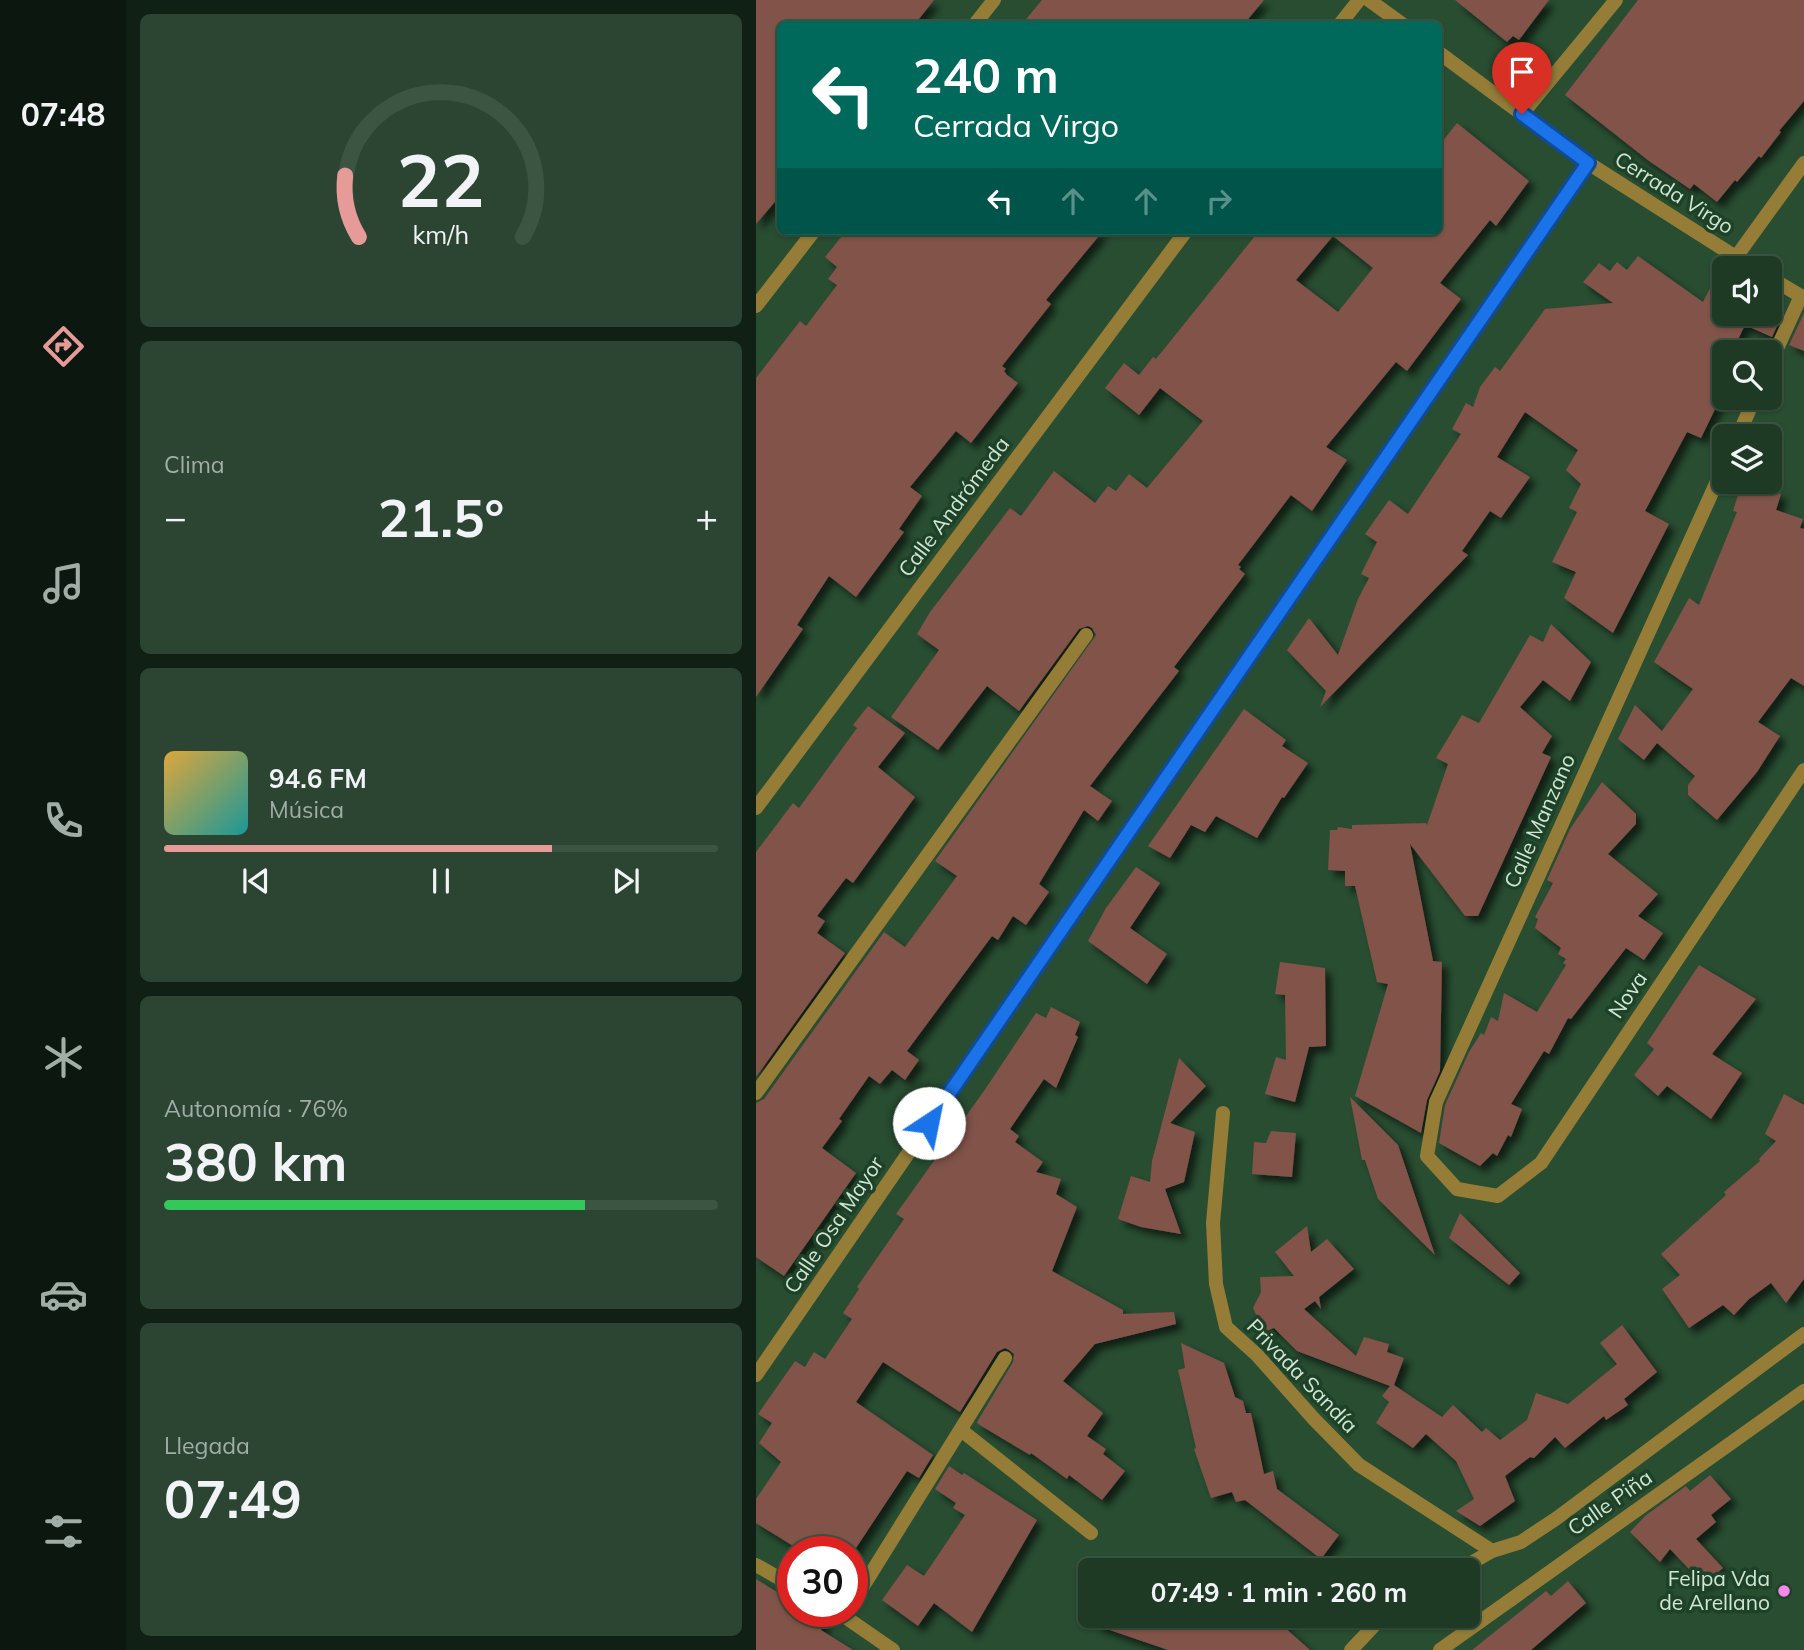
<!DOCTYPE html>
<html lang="es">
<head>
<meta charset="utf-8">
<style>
  body { margin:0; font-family:Mulish,sans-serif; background:#2b4532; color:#f1f3f6; height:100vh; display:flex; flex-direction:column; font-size:26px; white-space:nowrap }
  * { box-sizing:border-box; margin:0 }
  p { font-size:23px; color:#a1ada7 }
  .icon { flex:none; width:38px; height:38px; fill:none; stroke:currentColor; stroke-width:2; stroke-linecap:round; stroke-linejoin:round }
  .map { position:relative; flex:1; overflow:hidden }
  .details { display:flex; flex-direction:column; gap:14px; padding:14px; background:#102014; width:630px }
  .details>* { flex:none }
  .hud { position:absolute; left:21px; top:21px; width:665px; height:214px; border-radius:10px; box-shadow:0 2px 5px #0004,0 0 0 2px #3c5442; background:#00695c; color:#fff; overflow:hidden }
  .fabs { position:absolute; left:956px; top:256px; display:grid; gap:14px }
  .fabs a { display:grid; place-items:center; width:70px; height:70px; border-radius:10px; background:#1e3a25; box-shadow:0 2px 5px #0004,0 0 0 2px #3c5442; font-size:35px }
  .speed { position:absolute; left:21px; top:1536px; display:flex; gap:14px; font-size:35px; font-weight:700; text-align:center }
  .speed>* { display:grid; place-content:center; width:91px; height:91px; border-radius:50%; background:#1e3a25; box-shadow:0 2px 5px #0004,0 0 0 2px #3c5442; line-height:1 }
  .speed .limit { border:10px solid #d22; background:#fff; color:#111 }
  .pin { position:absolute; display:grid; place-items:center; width:60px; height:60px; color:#fff; margin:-72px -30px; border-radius:50% 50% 50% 0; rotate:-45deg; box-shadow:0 0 7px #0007 }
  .pin .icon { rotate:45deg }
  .me { position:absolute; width:77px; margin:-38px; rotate:34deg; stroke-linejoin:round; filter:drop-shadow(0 0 5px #0008) }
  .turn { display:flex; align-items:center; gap:24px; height:147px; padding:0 21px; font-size:32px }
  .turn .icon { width:91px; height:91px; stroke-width:2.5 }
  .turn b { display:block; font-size:49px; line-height:60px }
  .lanes { display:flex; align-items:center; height:66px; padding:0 21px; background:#0003; justify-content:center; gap:35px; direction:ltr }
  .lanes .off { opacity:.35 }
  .big { font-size:52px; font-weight:700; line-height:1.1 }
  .details .tile { flex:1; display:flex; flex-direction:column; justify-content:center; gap:10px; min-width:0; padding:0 24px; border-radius:10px; background:#2b4532 }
  .details .dial { align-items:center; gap:0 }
  .dial svg { height:182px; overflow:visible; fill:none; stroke:#3c5442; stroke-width:7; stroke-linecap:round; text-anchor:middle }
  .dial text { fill:#f1f3f6; stroke:none }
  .song { display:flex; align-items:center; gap:21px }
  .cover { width:84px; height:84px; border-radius:10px; background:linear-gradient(135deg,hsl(40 70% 55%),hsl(180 70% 35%)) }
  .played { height:7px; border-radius:4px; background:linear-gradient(90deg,#e69b98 70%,#3c5442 70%) }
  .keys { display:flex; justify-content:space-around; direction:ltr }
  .heat { display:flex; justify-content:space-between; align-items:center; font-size:38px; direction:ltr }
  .charge { height:10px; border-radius:5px; background:linear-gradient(90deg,#34c759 76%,#3c5442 0) }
  .trip { position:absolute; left:322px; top:1558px; width:402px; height:70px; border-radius:10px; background:#1e3a25; box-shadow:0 2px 5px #0004,0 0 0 2px #3c5442; font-weight:700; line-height:70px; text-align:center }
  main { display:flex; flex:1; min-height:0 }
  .tab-bar { display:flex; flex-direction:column; width:126px; justify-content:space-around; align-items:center; background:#0c170f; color:#a1ada7 }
  .tab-bar .icon { width:49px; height:49px }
  .tab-bar .on { color:#e69b98 }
  .tab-bar b { font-size:32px; color:#f1f3f6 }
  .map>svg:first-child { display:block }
</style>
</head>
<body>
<main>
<nav class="tab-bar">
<b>07:48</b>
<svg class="icon on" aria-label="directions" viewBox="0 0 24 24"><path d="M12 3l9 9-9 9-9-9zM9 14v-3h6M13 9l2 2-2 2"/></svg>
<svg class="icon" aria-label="music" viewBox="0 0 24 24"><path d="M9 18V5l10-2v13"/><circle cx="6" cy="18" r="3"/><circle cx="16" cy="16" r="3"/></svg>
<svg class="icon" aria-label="phone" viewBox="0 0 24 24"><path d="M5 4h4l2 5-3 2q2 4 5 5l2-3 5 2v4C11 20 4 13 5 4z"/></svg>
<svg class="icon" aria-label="climate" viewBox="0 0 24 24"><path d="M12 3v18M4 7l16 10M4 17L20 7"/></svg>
<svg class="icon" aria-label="car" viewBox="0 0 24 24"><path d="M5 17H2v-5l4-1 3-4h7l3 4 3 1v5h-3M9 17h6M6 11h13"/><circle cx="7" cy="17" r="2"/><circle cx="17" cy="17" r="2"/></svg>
<svg class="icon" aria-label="filters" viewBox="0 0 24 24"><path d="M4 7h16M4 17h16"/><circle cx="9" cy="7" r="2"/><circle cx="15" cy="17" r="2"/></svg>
</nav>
<section class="details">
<div class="tile dial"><svg viewBox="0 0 100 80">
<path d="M14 69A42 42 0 1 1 86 69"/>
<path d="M14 69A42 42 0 0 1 8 42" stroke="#e69b98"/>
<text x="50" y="56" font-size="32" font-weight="700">22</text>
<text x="50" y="72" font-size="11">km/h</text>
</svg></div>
<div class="tile"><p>Clima</p>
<div class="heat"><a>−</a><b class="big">21.5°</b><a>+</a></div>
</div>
<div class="tile">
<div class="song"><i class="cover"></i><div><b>94.6 FM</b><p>Música</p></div></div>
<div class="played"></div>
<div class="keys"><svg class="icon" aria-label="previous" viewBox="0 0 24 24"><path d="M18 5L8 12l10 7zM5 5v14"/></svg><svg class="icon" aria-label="pause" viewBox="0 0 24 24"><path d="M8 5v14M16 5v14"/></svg><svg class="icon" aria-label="next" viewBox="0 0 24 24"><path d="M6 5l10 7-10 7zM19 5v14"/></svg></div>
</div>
<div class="tile"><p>Autonomía · 76%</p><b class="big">380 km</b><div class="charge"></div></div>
<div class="tile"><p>Llegada</p><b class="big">07:49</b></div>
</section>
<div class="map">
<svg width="1048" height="1650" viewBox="0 0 1048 1650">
  <defs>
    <filter id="shadow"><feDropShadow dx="6" dy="6" stdDeviation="3.5" flood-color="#0009"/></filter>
  </defs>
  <rect width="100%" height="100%" fill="#284d31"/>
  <g fill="#81524a" fill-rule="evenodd" filter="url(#shadow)">
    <path d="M0 0H178L159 24H24V196L0 224Z"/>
    <path d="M286 0H508L488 24H266Z"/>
    <path d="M699 0H793L763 40 757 36 751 42Z"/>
    <path d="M882 0H1048V101L1023 131 1025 132 1005 158 1003 156 981 182 979 180 961 202 938 184 934 189 893 161 809 95Z"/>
    <path d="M701 123 773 181 740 226 734 220 684 283 705 299 651 371 640 362 570 447 591 460 556 511 535 495 482 565 485 567 483 569 489 574 418 667 423 671 334 786 356 801 342 821 328 810 283 884 293 892 270 925 257 916 242 940 236 936 151 1051 163 1060 149 1080 136 1070 124 1084 113 1076 83 1119 86 1121 66 1148 100 1173 28 1276 0 1257V1103L8 1099 128 932 149 947 201 876 179 861 340 635 336 628 332 626 323 629 263 711 231 686 182 750 135 717 183 650 161 634 174 612 254 508 265 516 298 471 339 503 352 486 360 491 373 474 391 488 447 421 404 388 383 415 349 388 368 363 383 375 397 357 400 359 503 231H682V147ZM577 236 617 268 582 312 540 280Z"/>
    <path d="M90 231H347L290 300 295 304 246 366 250 369 248 371 251 375 262 383 215 443 200 431 154 487 166 496 143 529 148 532 100 597 73 576 41 625 47 629 0 697V378L44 321 50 326 81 285 72 279 81 267 69 257Z"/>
    <path d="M882 256 947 302 968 261V313H1027L1016 337 989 325 976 352H968V369L954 397H965L945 438 931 432 889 511 913 524 857 633 808 598 820 572 796 562 821 512 813 508 825 484 810 470 822 450 769 412 741 457 774 477 745 518 734 511 706 551 712 555 564 707 570 691 531 650 553 618 582 655 602 599 613 578 605 574 621 542 609 534 633 500 652 514 705 434 696 429 710 403 717 407 724 387 739 367 744 371 789 309 857 303 827 282 843 263 854 271 861 262 871 270Z"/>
    <path d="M1048 313V351L1033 345Z"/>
    <path d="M986 482 1025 494 1020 510 1047 519 1044 528 1048 529V686L1035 678 1002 722 1024 736 1001 772 961 820 932 795V785L939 776 901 743 888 760 862 739 879 705 906 731 937 689 898 662 933 598 943 605 981 512 977 511Z"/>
    <path d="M795 624 835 662 814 701 787 680 764 707 796 736 786 753 795 757 722 916H709L654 844 677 961 686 962 684 1071 671 1100 665 1133 599 1096 632 984 621 982 599 886H589V871L572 870 574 830H581L582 827 596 829V825L670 823 671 825 692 764 680 758 706 715 723 723 774 635 787 642Z"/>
    <path d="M112 706 149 733 122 767 159 797 97 883 90 878 61 916 69 921 61 933 89 953 0 1077V852L37 803 43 808 101 728 97 725Z"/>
    <path d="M488 709 530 740 526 746 552 763 528 798 526 797 501 838 460 816 449 832 435 825 414 858 392 846Z"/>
    <path d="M846 782 880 814V824L852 854 902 894 882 916 907 933 888 960 870 948 815 1019 812 1018 793 1054 788 1051 755 1104 766 1109 755 1137 752 1135 741 1156 737 1153 724 1166 683 1143 689 1105 713 1052 725 1033 728 1035 735 1017 742 1021 748 993 781 1012 810 965 807 963 810 959 802 954 805 948 779 928 782 919 779 917 797 883 791 880 814 829Z"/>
    <path d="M380 867 404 883 374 928 411 954 391 984 332 941 350 908Z"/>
    <path d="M524 962 569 968 570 1046 553 1047 539 1102 509 1094 520 1057 530 1060 529 995 519 994Z"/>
    <path d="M943 965 1000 999 956 1054 986 1073 955 1119 911 1086 902 1096 878 1075 898 1049 891 1043Z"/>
    <path d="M295 1007 324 1022 319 1035 322 1037 300 1088 288 1079 254 1129 263 1136 259 1142 287 1162 280 1172 305 1179 300 1194 321 1207 296 1271 367 1310V1314L418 1312 420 1324 339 1344 307 1381 347 1413 331 1436 350 1449 347 1454 369 1471 346 1500 313 1475 311 1479 275 1453 274 1455 222 1424 221 1422 257 1362 258 1354 253 1350 249 1348 241 1352 204 1412 127 1362 100 1402 177 1455 163 1478 151 1471 96 1554 57 1552 45 1544 42 1549 0 1523V1499L25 1462 3 1443 16 1423 2 1414 39 1361 49 1367 58 1352 69 1359 96 1319 87 1313 103 1289 101 1287 148 1219 140 1214 230 1088 280 1013 290 1018Z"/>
    <path d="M423 1058 450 1086 414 1123 439 1132 428 1182 409 1189 425 1234 385 1227 362 1219 375 1176 394 1182 396 1161Z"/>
    <path d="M1028 1094 1048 1105V1279L1030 1303 1015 1283 993 1299 978 1315 967 1305 933 1328 906 1289 924 1275 905 1254 970 1195 968 1192 1004 1161 1003 1159 1020 1141 1009 1134Z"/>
    <path d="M594 1097 642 1145 679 1255 622 1199 609 1160H606Z"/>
    <path d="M515 1131 540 1133 536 1177 496 1174 498 1142 510 1143Z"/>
    <path d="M704 1213 764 1273 753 1285 693 1238Z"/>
    <path d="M551 1226 555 1252 571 1239 598 1269 563 1297 565 1309 559 1301 548 1309 600 1356 608 1337 633 1344 631 1352 648 1358 638 1385 686 1417 697 1405 726 1432 730 1428 744 1440 771 1420 780 1393 812 1404 861 1364 844 1343 866 1325 901 1372 868 1399 872 1405 850 1420 848 1416 809 1448 799 1437 778 1458 774 1457 749 1476 759 1501 724 1526 700 1511 718 1499 700 1461 670 1434 657 1448 620 1423 633 1402 626 1396 634 1386 541 1351 518 1328 508 1332 497 1308 505 1292 504 1277 538 1276 519 1252Z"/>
    <path d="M425 1343 468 1363 479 1397 487 1401 490 1413H495L508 1474 517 1471 521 1489 583 1535 565 1559 489 1500 480 1502 476 1492 455 1498 438 1449 440 1448 422 1370 429 1368Z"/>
    <path d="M193 1466 206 1475 208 1473 281 1520 216 1632 178 1603 162 1626 126 1600 151 1565 168 1576 209 1515 197 1508 200 1503 179 1489Z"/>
    <path d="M954 1475 975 1499 955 1515 960 1522 940 1539 967 1568 948 1585 914 1549 904 1562 874 1532 889 1516 930 1486 934 1491Z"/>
    <path d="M0 1579 37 1602V1612H52L69 1622 65 1630 97 1650H0Z"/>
    <path d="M812 1581 830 1603 775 1650H716L790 1591 795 1596Z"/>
    <path d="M342 1615H423L441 1628 450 1615H519L530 1623 527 1626 554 1650H412L339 1625Z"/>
  </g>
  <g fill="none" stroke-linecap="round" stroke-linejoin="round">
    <g stroke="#957d38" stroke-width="14">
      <path d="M613 0 646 24"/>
      <path d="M219 24 238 0"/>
      <path d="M584 24 603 0"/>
      <path d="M682 52 832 163 997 268"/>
      <path d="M766 114 860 0"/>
      <path d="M980 257 1048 163"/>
      <path d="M1013 277 1048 298"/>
      <path d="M0 306 58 231"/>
      <path d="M1013 366 1045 296"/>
      <path d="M982 436 999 397"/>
      <path d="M968 466 680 1102 671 1156 701 1189 742 1196 785 1163 1048 770"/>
      <path d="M0 808 430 231"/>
      <path d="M0 1093 330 635"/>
      <path d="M467 1113 457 1223 460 1284 470 1327 501 1355 557 1418 603 1465 736 1551"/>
      <path d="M0 1375 832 163"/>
      <path d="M205 1430 335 1533"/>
      <path d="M0 1565 37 1586"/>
      <path d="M703 1570 736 1551 765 1542 801 1518 1048 1334"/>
      <path d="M96 1604 249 1358"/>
      <path d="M82 1612 137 1650"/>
      <path d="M595 1650 628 1615"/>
      <path d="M684 1650 1048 1391"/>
    </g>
  </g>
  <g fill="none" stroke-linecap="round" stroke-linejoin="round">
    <g stroke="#114b97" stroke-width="18">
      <path id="route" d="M173 1123 832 163 766 114"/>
    </g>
    <use href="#route" stroke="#1a73e8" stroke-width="12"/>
  </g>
  <circle fill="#f688ed" stroke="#1d4227" stroke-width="2.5" cx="1028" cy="1591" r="7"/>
  <g text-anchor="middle" stroke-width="7" stroke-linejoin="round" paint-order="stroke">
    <g font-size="21" fill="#d1e5d4" stroke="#1d4227">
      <text transform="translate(918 193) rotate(32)" y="7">Cerrada Virgo</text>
      <text transform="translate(198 507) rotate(-53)" y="7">Calle Andrómeda</text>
      <text transform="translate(784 821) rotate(-66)" y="7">Calle Manzano</text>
      <text transform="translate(872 995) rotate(-56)" y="7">Nova</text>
      <text transform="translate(78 1225) rotate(-56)" y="7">Calle Osa Mayor</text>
      <text transform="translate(546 1376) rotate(46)" y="7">Privada Sandía</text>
      <text transform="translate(854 1503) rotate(-35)" y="7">Calle Piña</text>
    </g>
    <g font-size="21" fill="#d1e5d4" stroke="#1d4227" text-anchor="end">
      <text x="1014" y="1586">Felipa Vda<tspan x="1014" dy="24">de Arellano</tspan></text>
    </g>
  </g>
</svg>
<div class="fabs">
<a><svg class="icon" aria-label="sound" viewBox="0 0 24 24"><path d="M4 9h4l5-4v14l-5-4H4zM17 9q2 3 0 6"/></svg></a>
<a><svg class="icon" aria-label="search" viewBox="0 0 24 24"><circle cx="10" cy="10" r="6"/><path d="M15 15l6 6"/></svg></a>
<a><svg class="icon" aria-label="layers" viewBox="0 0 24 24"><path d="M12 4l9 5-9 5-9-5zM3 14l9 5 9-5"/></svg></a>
</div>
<div class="speed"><div class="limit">30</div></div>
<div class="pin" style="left:766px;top:114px;background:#d93025"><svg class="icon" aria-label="arrive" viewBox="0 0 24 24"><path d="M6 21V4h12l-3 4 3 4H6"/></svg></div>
<svg class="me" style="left:173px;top:1123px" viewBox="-20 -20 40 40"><circle r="19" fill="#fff"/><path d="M0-13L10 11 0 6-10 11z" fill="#1a73e8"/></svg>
<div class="trip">07:49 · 1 min · 260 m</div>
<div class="hud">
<div class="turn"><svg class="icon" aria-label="left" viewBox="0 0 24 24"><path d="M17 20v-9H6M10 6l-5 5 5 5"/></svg><div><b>240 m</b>Cerrada Virgo</div></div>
<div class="lanes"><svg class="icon" aria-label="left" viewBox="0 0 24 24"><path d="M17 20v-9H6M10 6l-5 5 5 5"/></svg><svg class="icon off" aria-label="ahead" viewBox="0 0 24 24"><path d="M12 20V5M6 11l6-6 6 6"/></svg><svg class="icon off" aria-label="ahead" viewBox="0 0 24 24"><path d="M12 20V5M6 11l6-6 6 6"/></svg><svg class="icon off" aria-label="right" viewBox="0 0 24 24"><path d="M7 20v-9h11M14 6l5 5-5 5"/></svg></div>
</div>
</div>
</main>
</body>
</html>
